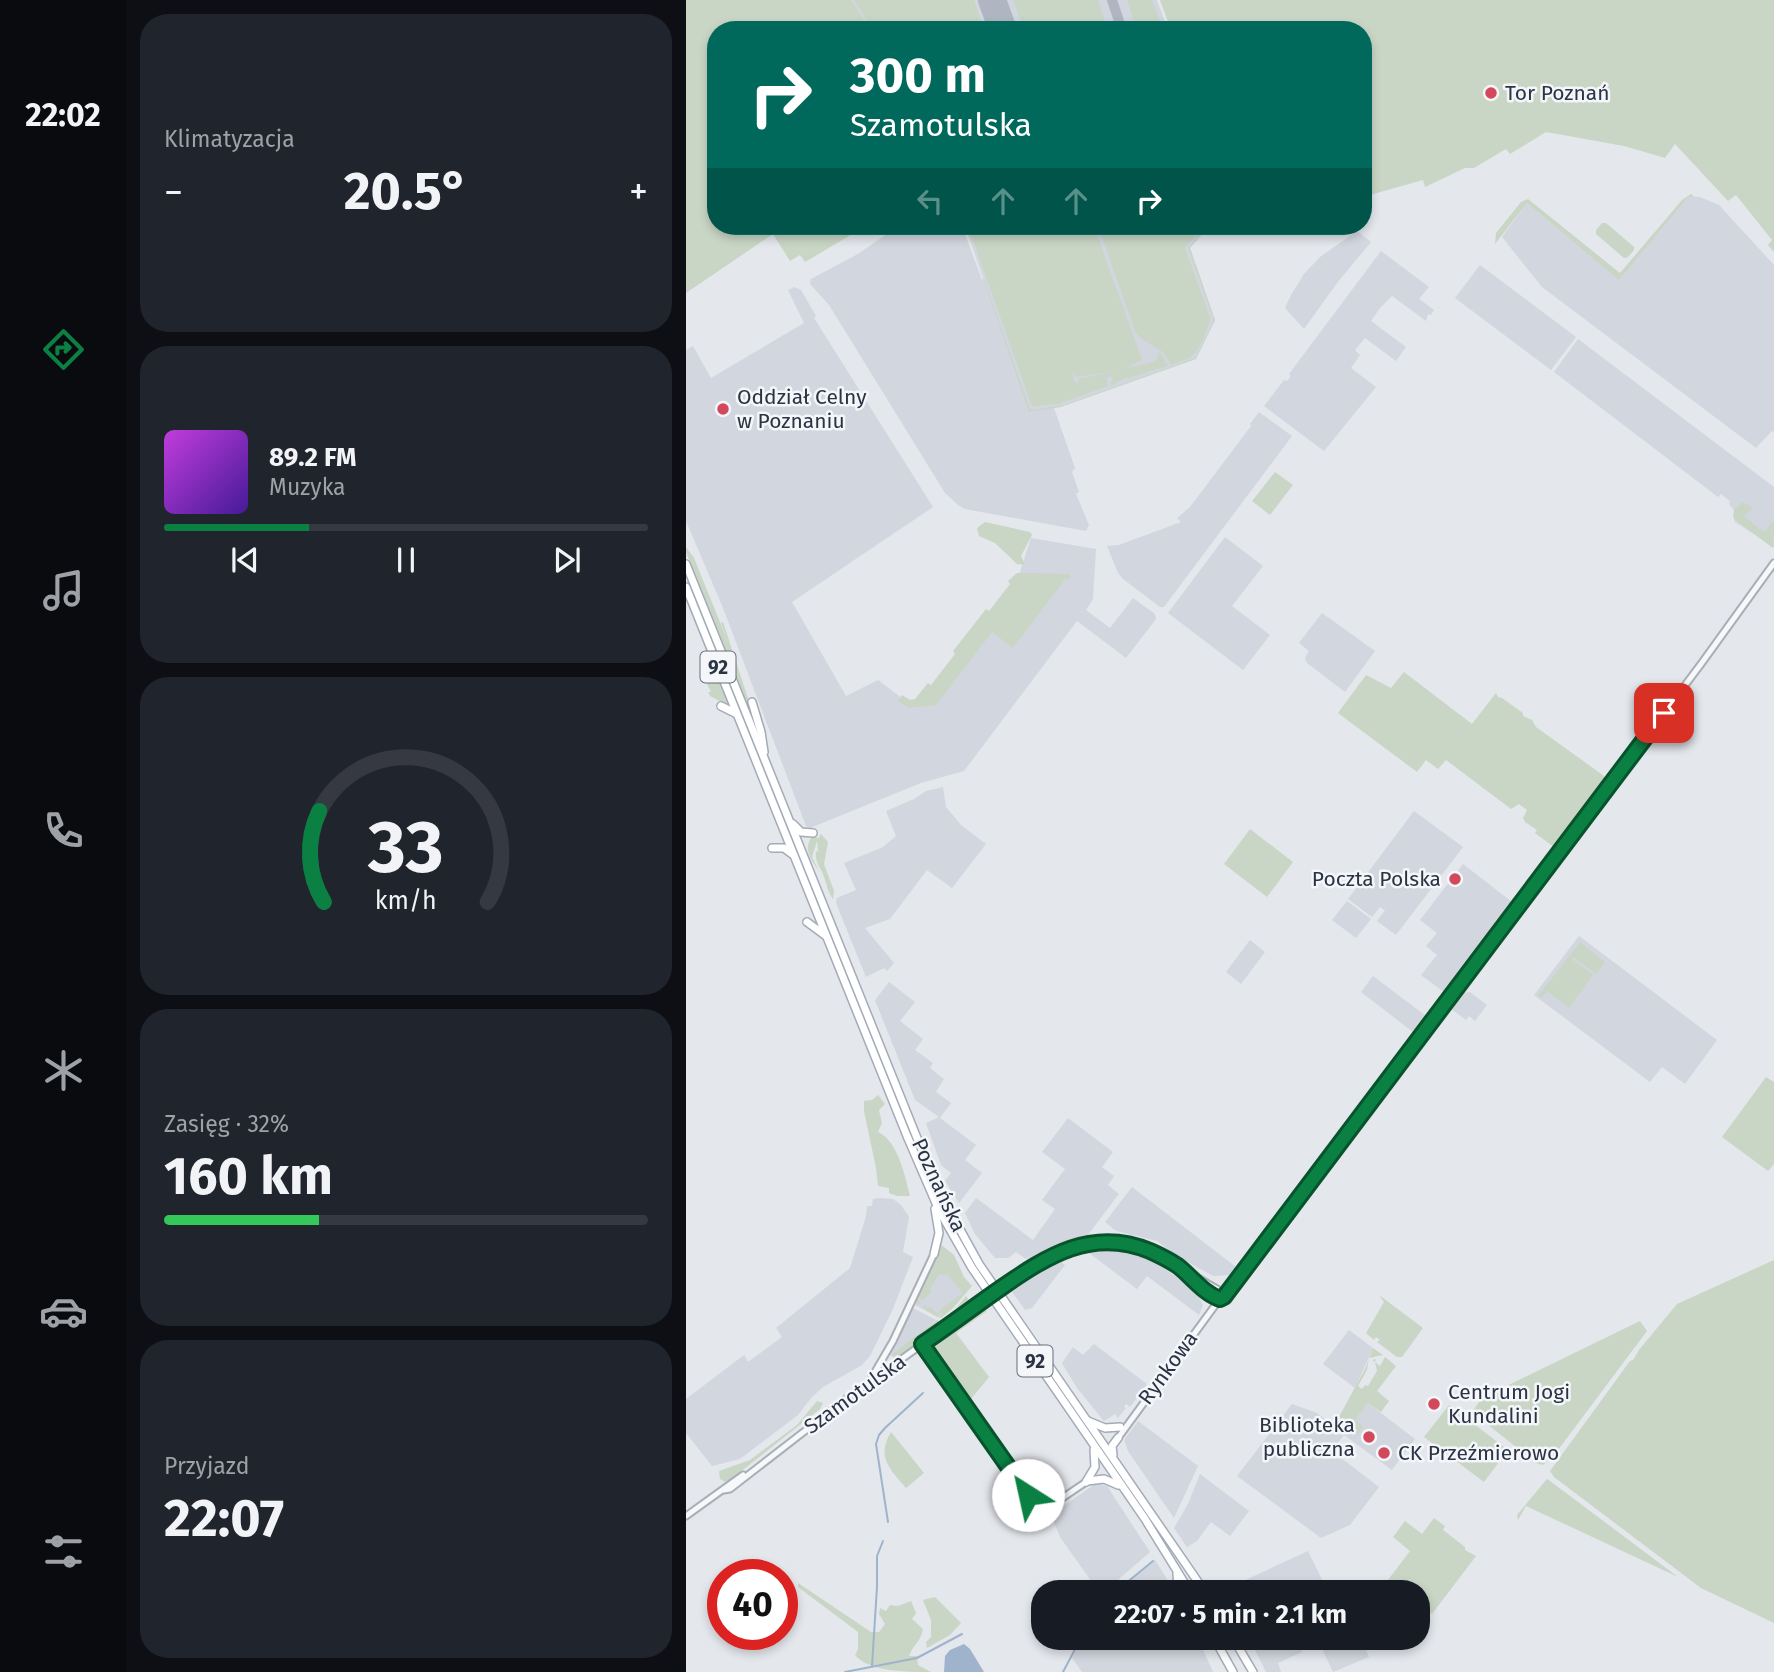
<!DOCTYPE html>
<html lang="pl">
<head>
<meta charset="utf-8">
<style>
  body { margin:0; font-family:"Fira Sans",sans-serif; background:#20242c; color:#f1f3f6; height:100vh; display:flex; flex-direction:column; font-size:26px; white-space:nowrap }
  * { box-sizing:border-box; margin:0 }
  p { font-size:23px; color:#9ea1a6 }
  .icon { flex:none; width:38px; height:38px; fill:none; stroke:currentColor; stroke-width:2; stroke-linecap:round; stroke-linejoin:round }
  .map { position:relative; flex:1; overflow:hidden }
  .side { display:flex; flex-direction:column; gap:14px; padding:14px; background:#0d0f14; width:560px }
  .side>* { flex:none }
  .banner { position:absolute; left:21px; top:21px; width:665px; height:214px; border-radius:28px; box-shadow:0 4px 10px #0003; background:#00695c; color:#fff; overflow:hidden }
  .speed { position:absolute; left:21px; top:1559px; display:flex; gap:14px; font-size:35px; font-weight:700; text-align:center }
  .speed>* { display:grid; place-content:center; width:91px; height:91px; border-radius:50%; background:#171b24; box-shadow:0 4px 10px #0003; line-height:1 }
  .speed .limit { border:10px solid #d22; background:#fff; color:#111 }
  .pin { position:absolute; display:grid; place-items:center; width:60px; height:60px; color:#fff; margin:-30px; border-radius:14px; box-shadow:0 4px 10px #0006 }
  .me { position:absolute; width:77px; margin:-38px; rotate:325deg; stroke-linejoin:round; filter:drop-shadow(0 0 5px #0008) }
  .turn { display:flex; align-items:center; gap:24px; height:147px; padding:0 28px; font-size:32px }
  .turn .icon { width:91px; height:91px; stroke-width:2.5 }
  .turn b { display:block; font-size:49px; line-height:60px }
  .lanes { display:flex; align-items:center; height:66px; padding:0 28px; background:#0003; justify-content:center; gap:35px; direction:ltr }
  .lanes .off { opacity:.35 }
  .big { font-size:52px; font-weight:700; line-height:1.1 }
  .side .widget { flex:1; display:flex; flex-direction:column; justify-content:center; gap:10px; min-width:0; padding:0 24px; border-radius:28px; background:#20242c }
  .side .dial { align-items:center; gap:0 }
  .dial svg { height:182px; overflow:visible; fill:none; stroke:#363941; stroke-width:7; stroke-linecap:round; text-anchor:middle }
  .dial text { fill:#f1f3f6; stroke:none }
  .song { display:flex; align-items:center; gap:21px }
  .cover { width:84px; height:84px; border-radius:10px; background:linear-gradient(135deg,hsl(290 70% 55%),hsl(260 70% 35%)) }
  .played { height:7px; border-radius:4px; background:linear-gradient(90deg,#0b8043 30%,#363941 30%) }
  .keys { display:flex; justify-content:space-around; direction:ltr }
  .heat { display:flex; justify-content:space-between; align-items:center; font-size:38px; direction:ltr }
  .charge { height:10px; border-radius:5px; background:linear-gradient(90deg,#34c759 32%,#363941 0) }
  .trip { position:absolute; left:345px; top:1580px; width:399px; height:70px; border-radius:28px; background:#171b24; box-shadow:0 4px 10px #0003; font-weight:700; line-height:70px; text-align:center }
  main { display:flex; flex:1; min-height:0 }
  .tab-bar { display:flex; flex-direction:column; width:126px; justify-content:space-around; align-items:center; background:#090b0e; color:#9ea1a6 }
  .tab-bar .icon { width:49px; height:49px }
  .tab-bar .active { color:#0b8043 }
  .tab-bar b { font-size:32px; color:#f1f3f6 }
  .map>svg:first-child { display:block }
</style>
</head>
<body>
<main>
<nav class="tab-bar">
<b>22:02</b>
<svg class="icon active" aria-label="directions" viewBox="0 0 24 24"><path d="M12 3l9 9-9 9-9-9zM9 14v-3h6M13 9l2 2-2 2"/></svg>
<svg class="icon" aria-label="music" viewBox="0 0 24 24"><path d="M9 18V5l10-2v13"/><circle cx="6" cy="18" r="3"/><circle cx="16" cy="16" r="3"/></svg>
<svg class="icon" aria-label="phone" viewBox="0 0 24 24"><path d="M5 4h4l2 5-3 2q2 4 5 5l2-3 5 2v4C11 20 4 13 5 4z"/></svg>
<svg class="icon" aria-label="climate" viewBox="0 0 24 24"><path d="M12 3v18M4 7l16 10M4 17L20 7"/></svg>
<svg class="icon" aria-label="car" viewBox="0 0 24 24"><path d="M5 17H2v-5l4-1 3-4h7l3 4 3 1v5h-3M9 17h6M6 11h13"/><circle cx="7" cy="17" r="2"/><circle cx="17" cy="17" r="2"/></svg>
<svg class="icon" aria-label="filters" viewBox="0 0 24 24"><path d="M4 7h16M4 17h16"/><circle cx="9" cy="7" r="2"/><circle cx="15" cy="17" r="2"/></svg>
</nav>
<section class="side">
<div class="widget"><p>Klimatyzacja</p>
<div class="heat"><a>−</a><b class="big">20.5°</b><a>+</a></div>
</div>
<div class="widget">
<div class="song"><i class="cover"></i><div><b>89.2 FM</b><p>Muzyka</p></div></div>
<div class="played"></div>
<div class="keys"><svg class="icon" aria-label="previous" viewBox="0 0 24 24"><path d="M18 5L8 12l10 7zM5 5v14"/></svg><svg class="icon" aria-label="pause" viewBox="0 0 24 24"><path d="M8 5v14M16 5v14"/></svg><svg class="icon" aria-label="next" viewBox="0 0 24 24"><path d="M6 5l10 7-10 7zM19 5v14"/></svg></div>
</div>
<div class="widget dial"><svg viewBox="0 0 100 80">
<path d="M14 69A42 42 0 1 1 86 69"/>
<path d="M14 69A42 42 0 0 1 12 29" stroke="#0b8043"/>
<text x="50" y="56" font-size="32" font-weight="700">33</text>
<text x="50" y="72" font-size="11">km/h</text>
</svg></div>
<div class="widget"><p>Zasięg · 32%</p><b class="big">160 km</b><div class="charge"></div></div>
<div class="widget"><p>Przyjazd</p><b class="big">22:07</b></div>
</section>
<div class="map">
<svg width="1088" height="1672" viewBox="0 0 1088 1672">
  <rect width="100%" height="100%" fill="#e4e7ec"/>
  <g fill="#d2d6de">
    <path d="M164 0H471L482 30H183Z"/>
    <path d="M1002 196 1014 197 1033 205 1088 265V432L1086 431 1070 448 856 287 816 237 841 203 933 279Z"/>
    <path d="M208 226H276L296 280 298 278 279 226H523L504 248 529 320 510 359 368 408 389 468 386 472 393 492 390 494 403 525 400 531 279 509 272 505 259 493 143 305 124 284 125 279 172 254 198 236Z"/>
    <path d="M671 231 685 242 651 283 618 329 599 308 605 295 618 274 634 257Z"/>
    <path d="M695 251 743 287 733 299 748 310 745 315 742 314 740 321 706 296 694 308 685 321 720 347 710 361 679 338 669 350 674 355 665 368 690 387 638 451 578 406 598 380 601 381 605 376 603 374Z"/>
    <path d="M794 265 890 337 865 370 769 298Z"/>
    <path d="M108 287 115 290 130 316 128 318 247 507 106 602 160 696 192 680 229 708 333 575 345 538 410 549 407 599 400 610 424 628 447 598 469 614 470 619 440 658 391 621 278 771 235 783 124 828 120 826 37 608 0 521V350L7 346 25 378 118 323 102 290Z"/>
    <path d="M892 339 1088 487V547L1049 522 1047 516 1048 510 1043 504 1044 501 1035 494 1032 497 868 372Z"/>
    <path d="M573 412 606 436 478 607H474L437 579 432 573 421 546 433 545 495 522 491 518 504 507 565 426 564 424Z"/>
    <path d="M539 537 577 566 546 606 584 635 557 670 482 613Z"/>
    <path d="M636 613 689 651 659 692 621 663 619 658 623 651 613 643Z"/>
    <path d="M257 787 260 807 275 825 300 844 266 888 241 870 204 919 179 928 208 963 201 971 198 968 180 977 150 903 151 898 170 890 158 863 197 847 210 836 200 811 228 799 240 791Z"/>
    <path d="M728 811 777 847 710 935 691 921 699 910 697 909 694 907 686 917 662 899Z"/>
    <path d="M777 864 826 902 758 992 735 975 751 955 740 946 751 933 734 920Z"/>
    <path d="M661 901 685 919 670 938 646 920Z"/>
    <path d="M893 936 1031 1040 999 1084 976 1067 964 1082 848 995Z"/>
    <path d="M564 940 579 952 555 984 540 972Z"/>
    <path d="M687 976 740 1016 727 1032 675 992Z"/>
    <path d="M203 982 229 1002 214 1021 237 1039 229 1050 247 1063 244 1068 258 1079 250 1092 265 1103 254 1118 290 1145 279 1160 296 1173 273 1203 259 1181 265 1173 255 1165 240 1123 253 1117 229 1100 189 1000Z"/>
    <path d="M784 992 801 1005 789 1021 783 1016 780 1020 764 1008 776 993Z"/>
    <path d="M382 1118 427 1152 416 1167 428 1176 422 1185 433 1194 401 1236 371 1245 340 1259 330 1252 322 1258H309L289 1234 279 1213 290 1198 347 1240 369 1209 356 1200 379 1169 356 1152Z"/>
    <path d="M446 1187 550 1267 544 1275 527 1276 491 1256 471 1241 430 1231 419 1222Z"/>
    <path d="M194 1198 207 1199 215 1205 223 1217 217 1252 227 1257 207 1309 184 1356 176 1365 137 1387 125 1398 112 1415 54 1459 26 1466 0 1433V1399L58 1355 62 1362 96 1337 90 1328 164 1268 180 1216 181 1206H186L187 1199Z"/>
    <path d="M425 1248 465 1258 510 1292 517 1305 513 1315 461 1276 451 1289 399 1250Z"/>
    <path d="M371 1259 379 1265 346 1308 339 1310 326 1292Z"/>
    <path d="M254 1261 283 1289 254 1318 229 1305Z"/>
    <path d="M227 1308 250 1320 207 1356 203 1354Z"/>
    <path d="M663 1330 687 1348 669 1388 637 1364Z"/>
    <path d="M408 1344 461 1384 444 1407 440 1404 438 1407 440 1408 432 1418 429 1414 418 1421 391 1388 376 1363 387 1347 397 1355Z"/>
    <path d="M682 1403 729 1439 706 1470 658 1435 646 1451 693 1487 664 1525 635 1538 551 1476 606 1404 631 1413 658 1434Z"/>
    <path d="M452 1421 512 1466 488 1518 442 1451 438 1440Z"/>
    <path d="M514 1474 563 1511 544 1536 525 1522 511 1541 501 1547 488 1528 502 1504Z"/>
    <path d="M409 1484 421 1486 464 1552 418 1592H413L374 1537 365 1515Z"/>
    <path d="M622 1551 642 1592H542L552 1588 553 1583Z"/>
    <path d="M469 1560 489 1592H431L444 1580Z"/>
    <path d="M397 1638H512L527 1672H396L386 1658Z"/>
    <path d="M563 1638H610L616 1652 592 1663 595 1672H580Z"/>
    <path d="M631 1638H675L683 1657 647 1672Z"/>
  </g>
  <g fill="#c9d6c5">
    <path d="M0 0H165L185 30H30V226H180L119 262 114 255 104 261 87 234 0 293Z"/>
    <path d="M168 0H288L298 30H187Z"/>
    <path d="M327 0H412L422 30H338Z"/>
    <path d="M441 0H466L477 30H451Z"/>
    <path d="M474 0H1088V252L1082 245 1086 240 1050 195 1042 201 989 144 979 158 938 146 860 132 824 154 820 149 788 168H779L739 187 737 180 684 195 677 194V30H485Z"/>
    <path d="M1005 194 1008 196 1002 197 933 280 841 203 809 244 810 233 835 202 842 199 934 273 996 200Z"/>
    <path d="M916 223H920L948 247V250L942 257 938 258 910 234V230Z"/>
    <path d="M279 226 344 409 348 410 377 405 510 358 527 322V317L502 248 523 226 504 248 529 320 510 359 375 407 343 412Z"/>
    <path d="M282 226H408L456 360 437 369 391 377 386 373 390 385 393 379 467 362 471 359 473 351 482 366 442 378 441 377 426 385 424 383 427 380 425 376 420 378 422 386 372 404 346 406Z"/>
    <path d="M412 226H517L499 248 524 318C522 328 515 348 507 355 502 360 492 362 485 365 476 344 463 348 450 333Z"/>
    <path d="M589 472 607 485 584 515 566 501Z"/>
    <path d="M1057 502 1067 508 1058 516 1076 531H1080L1086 522 1088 523 1087 548 1048 519V510Z"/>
    <path d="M299 522 344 532 346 535 335 556 339 565 331 564 309 543 293 536 291 528Z"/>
    <path d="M0 547 8 558 44 647 35 623 37 622 76 741 0 552Z"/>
    <path d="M331 573 384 574 383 580 380 578 327 648 306 632 250 705 223 708 212 701 216 695 224 700 229 699 242 683 245 685 269 654 267 651 300 609 303 611 324 584 322 581Z"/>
    <path d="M23 657 43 706 24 696 22 692H25L16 674Z"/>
    <path d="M718 672 786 724 810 693 812 697 816 698 837 713V716L846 720 850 727 918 776 919 778 868 847 849 833 851 830 839 822 837 818 841 810 833 804 825 809 760 760 752 769 740 760 731 772 652 713 680 675 705 688Z"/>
    <path d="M64 734 243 1174 307 1289 304 1291 265 1227 238 1172 63 736Z"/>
    <path d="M564 829 607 862 581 897 538 864Z"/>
    <path d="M128 834 132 839 135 834 142 842 138 864 148 891 147 899C141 891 141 884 138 877 136 869 128 862 130 851L132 852 131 841 126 857 133 871C124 858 116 848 128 834Z"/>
    <path d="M895 941 896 944 919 962 910 974 887 957 886 959 907 975 883 1008 861 991 855 998 852 996Z"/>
    <path d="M1080 1077 1088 1082V1164L1082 1171 1036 1137Z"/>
    <path d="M192 1095 199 1104 193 1110 196 1123 192 1132C212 1141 219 1176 224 1196H211L203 1193V1188L192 1186 190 1168 178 1111V1101L186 1100Z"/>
    <path d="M254 1244 268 1255 278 1277 286 1286 267 1308 254 1319 256 1311 251 1317 238 1309 237 1307 241 1304 239 1309 245 1307 252 1314 256 1308 277 1293 261 1274 258 1276 253 1274 244 1289 246 1291 236 1301 233 1298 232 1300 235 1303 231 1305 229 1300Z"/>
    <path d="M1088 1260V1623L1015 1588 868 1477 864 1471 944 1361 947 1360 953 1350 991 1304Z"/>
    <path d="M693 1295 737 1328 716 1357H711L691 1342 694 1340 690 1337 688 1340 680 1333 698 1302Z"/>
    <path d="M280 1296 285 1304 209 1359 205 1355 251 1320 254 1322 269 1310Z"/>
    <path d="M297 1306 301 1311 270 1333 303 1377 285 1399 289 1407 286 1410 245 1350 244 1345 252 1337Z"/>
    <path d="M954 1321 961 1331 863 1462 862 1460 857 1465 850 1463 786 1412 796 1398Z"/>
    <path d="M687 1348 697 1355 683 1358 681 1370 672 1386 676 1389 679 1385 682 1386 691 1371 689 1362 686 1360 690 1359 689 1362 694 1366 699 1357 710 1366 691 1391 703 1401 695 1412 682 1403 669 1420 677 1427 672 1434 664 1428 659 1434 648 1426 679 1369Z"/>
    <path d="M131 1401 137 1403 134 1409 44 1480 39 1482 34 1479 33 1471 64 1460 111 1425Z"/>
    <path d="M763 1405 822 1450 798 1482 738 1437Z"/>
    <path d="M205 1432 238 1473 220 1488C204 1469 190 1457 205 1432Z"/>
    <path d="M861 1479 864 1481 992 1577 840 1506 832 1520 831 1515Z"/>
    <path d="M748 1518 759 1526 757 1530 779 1547V1550L790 1556 746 1614 732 1603V1592H718L702 1580 724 1551 707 1537 719 1521 736 1534Z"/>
    <path d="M112 1583 185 1632H193L199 1624 193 1614 194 1608 200 1611 204 1605 212 1606 225 1601 230 1613 226 1619 237 1629C235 1641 227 1645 223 1656H231L232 1665 245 1672C221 1672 183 1672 169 1655L172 1649V1632L112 1587Z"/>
    <path d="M249 1597 275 1623 264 1635 241 1648 240 1642 245 1637V1620L237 1600Z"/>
  </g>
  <path fill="#9fb4cc" d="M278 1644 284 1649 298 1672H258L259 1656 264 1650Z"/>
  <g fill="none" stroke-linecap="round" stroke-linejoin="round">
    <g stroke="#9fb4cc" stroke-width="2">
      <path d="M202 1522 190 1444 193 1435 199 1428 237 1393"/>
      <path d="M434 1588 467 1561"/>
      <path d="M429 1592 430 1591"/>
      <path d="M186 1666 191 1587V1556L197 1541"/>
      <path d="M159 1672 231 1658 276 1634"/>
      <path d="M377 1672 395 1638"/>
    </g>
    <path stroke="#b0b6c1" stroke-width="10" d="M426 0 436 30"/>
    <path stroke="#b0b6c1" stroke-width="28" d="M306 0 317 30"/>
    <g stroke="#a9aeb7" stroke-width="9">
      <g id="tertiary">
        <path d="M501 1275 521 1292 534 1299"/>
        <path d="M324 1282C367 1252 413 1230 465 1251 488 1261 509 1277 531 1289L534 1299"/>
        <path d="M534 1299 545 1290 1015 664 1088 563"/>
        <path d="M236 1344 351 1506 363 1507 400 1482"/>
        <path d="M186 1377 207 1341 248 1254"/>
        <path d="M432 1438 552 1274"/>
        <path d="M38 1490 44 1489 164 1396 291 1305"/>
        <path d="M0 1516 57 1475"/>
      </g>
    </g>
    <g stroke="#a3abb8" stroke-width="10">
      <g id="primary">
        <path d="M0 564 231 1138 261 1206 293 1264 519 1592"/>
        <path d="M0 587 221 1136 253 1210 286 1268 459 1519 504 1592"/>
        <path d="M66 702 75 732 78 752"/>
        <path d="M35 706 49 713"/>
        <path d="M107 824 115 832 127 833"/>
        <path d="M86 848H98L106 854"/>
        <path d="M121 922 140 936"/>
        <path d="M248 1254 253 1233 249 1209"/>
        <path d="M402 1421 419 1428 434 1427"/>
        <path d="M427 1455 426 1446 432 1438"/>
        <path d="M401 1481 418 1479 432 1485"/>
        <path d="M400 1482 409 1467 408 1450"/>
        <path d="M491 1574 492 1588"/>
        <path d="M528 1638 547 1672"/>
        <path d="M547 1638 567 1672"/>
      </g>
    </g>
    <use href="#tertiary" stroke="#f7f8fa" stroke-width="5"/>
    <use href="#primary" stroke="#fff" stroke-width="7"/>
    <g stroke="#a9aeb7" stroke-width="9" stroke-linecap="butt">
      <path id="tertiary-bridge" d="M291 1305 324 1282"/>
    </g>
    <use href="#tertiary-bridge" stroke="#f7f8fa" stroke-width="5"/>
  </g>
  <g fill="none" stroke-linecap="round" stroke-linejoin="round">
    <g stroke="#07532c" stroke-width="18">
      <path id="route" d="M342 1495 236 1344C263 1326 289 1306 315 1288 361 1256 406 1227 464 1251 473 1255 483 1260 492 1266 506 1277 517 1293 534 1299L538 1297 978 713"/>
    </g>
    <use href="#route" stroke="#0b8043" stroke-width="12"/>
  </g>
  <g fill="#d1495b" stroke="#f4f6f9" stroke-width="2.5">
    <circle cx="805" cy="93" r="7"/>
    <circle cx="37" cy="409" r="7"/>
    <circle cx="769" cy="879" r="7"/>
    <circle cx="748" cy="1404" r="7"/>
    <circle cx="683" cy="1437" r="7"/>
    <circle cx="698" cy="1453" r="7"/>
  </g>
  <g text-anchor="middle" stroke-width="5" stroke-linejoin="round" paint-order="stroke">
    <g fill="#f4f6f9" stroke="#676e7b" stroke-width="2">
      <rect x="14.5" y="651.5" width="35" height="31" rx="5"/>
      <rect x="331.5" y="1345.5" width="35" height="31" rx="5"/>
    </g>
    <g font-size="19" font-weight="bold" fill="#2b3445">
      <text x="32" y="674">92</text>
      <text x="349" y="1368">92</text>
    </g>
    <g font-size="21" fill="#2b3445" stroke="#f4f6f9" text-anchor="start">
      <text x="819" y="100">Tor Poznań</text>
      <text x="51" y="404">Oddział Celny<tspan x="51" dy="24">w Poznaniu</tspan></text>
      <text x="755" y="886" text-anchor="end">Poczta Polska</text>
      <text x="762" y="1399">Centrum Jogi<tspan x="762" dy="24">Kundalini</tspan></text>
      <text x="669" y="1432" text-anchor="end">Biblioteka<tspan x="669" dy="24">publiczna</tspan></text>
      <text x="712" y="1460">CK Przeźmierowo</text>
    </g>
    <g font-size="21" fill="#2b3445" stroke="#f4f6f9">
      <text transform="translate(253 1185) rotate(65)" y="7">Poznańska</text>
      <text transform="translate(482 1368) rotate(-54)" y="7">Rynkowa</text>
      <text transform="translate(169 1394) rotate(-36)" y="7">Szamotulska</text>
    </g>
  </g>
</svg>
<div class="speed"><div class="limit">40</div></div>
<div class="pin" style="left:978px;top:713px;background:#d93025"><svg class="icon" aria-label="arrive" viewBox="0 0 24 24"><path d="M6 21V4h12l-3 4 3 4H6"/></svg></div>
<svg class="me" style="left:342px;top:1495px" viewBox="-20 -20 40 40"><circle r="19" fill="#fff"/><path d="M0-13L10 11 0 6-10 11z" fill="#0b8043"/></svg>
<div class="trip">22:07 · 5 min · 2.1 km</div>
<div class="banner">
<div class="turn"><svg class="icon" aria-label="right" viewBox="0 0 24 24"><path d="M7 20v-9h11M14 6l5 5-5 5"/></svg><div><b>300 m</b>Szamotulska</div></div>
<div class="lanes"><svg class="icon off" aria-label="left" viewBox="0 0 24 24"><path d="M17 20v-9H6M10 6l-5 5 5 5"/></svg><svg class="icon off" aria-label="ahead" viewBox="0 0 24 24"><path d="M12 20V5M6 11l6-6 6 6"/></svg><svg class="icon off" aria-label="ahead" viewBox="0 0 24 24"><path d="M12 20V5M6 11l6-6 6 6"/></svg><svg class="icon" aria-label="right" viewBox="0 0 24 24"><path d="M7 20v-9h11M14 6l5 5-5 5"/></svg></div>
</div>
</div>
</main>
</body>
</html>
